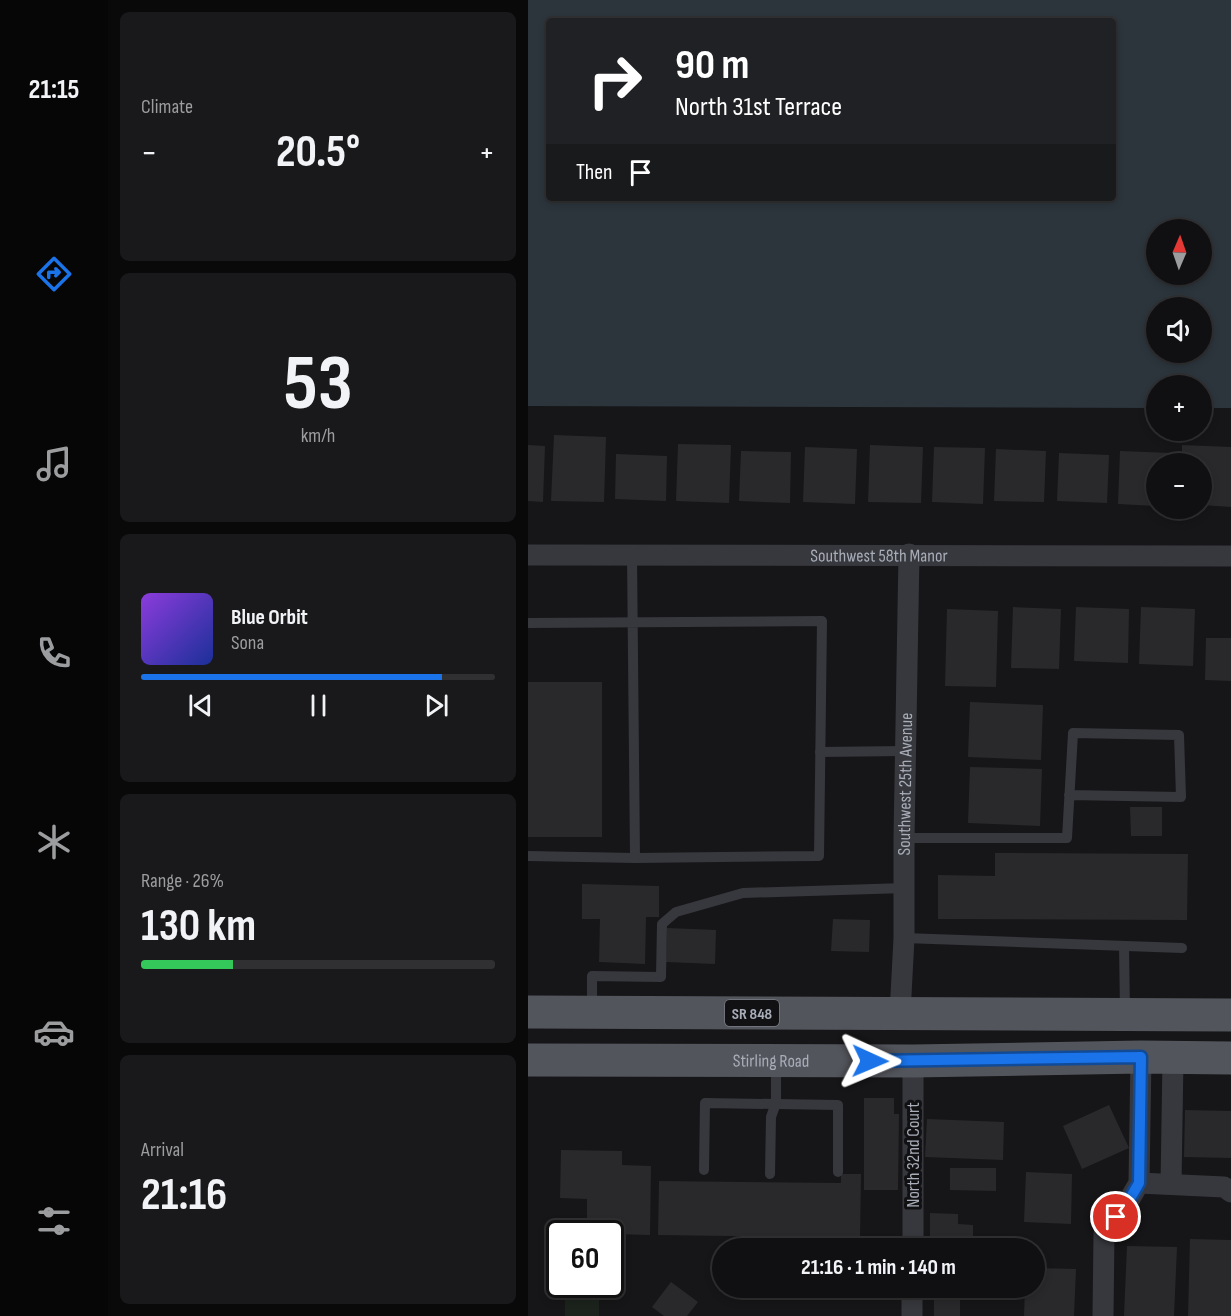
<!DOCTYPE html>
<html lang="en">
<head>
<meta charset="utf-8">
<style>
  body { margin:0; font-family:"Sofia Sans Condensed",sans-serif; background:#19191b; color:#f1f3f6; height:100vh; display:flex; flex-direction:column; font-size:22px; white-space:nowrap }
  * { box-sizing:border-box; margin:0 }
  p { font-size:20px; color:#9c9d9f }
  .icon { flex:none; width:33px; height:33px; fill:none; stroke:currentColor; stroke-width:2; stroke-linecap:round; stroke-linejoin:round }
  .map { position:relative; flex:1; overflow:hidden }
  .panel { display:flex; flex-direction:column; gap:12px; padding:12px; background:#09090a; width:420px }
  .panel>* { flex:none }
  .top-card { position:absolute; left:18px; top:18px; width:570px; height:183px; border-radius:6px; box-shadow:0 3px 9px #0003,0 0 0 2px #303032; background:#202124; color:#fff; overflow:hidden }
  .needle { width:39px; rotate:2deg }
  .controls { position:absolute; left:618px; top:219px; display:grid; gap:12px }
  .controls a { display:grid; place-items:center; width:66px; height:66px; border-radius:50%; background:#101012; box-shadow:0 3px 9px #0003,0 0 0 2px #303032; font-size:30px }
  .speed { position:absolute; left:18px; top:1220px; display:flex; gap:12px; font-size:30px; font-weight:700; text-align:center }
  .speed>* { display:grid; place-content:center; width:78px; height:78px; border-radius:50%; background:#101012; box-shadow:0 3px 9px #0003,0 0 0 2px #303032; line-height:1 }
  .speed .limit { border:3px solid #111; border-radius:9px; background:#fff; color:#111 }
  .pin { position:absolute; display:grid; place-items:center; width:51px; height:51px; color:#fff; margin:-26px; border:3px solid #fff; border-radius:50%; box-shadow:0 2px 6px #0007 }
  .me { position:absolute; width:66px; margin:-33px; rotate:91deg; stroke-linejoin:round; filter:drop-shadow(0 0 4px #0008) }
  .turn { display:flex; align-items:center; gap:21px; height:126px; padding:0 30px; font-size:27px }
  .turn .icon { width:78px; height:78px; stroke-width:2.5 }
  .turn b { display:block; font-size:42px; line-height:51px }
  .then { display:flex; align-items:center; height:57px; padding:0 30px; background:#0003; gap:12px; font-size:22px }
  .big { font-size:45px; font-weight:700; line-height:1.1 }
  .panel .widget { flex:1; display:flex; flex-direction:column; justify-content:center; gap:9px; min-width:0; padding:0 21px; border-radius:9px; background:#19191b }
  .panel .dial { align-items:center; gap:0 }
  .dial b { font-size:78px; line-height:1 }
  .song { display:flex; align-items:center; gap:18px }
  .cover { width:72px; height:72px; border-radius:9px; background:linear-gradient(135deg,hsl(270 70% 55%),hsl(230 70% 35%)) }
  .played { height:6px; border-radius:3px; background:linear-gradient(90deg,#1a73e8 85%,#303032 85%) }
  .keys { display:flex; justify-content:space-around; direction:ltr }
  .heat { display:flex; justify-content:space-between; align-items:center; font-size:33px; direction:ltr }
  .charge { height:9px; border-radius:4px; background:linear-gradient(90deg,#34c759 26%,#303032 0) }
  .trip { position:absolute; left:184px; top:1238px; width:333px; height:60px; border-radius:30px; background:#101012; box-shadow:0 3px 9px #0003,0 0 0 2px #303032; font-weight:700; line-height:60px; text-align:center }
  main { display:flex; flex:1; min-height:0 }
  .menu { display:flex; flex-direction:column; width:108px; justify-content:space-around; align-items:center; background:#060607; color:#9c9d9f }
  .menu .icon { width:42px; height:42px }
  .menu .active { color:#1a73e8 }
  .menu b { font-size:27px; color:#f1f3f6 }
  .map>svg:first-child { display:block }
</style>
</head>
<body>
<main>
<nav class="menu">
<b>21:15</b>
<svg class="icon active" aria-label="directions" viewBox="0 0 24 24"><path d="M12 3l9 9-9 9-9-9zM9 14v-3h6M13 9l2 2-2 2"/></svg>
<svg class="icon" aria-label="music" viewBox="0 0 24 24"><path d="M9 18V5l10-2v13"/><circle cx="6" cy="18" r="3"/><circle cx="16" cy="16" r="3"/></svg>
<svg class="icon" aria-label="phone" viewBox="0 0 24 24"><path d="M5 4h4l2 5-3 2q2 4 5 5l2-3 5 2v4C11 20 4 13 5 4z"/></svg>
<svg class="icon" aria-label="climate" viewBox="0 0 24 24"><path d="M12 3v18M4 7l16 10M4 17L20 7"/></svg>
<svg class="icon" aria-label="car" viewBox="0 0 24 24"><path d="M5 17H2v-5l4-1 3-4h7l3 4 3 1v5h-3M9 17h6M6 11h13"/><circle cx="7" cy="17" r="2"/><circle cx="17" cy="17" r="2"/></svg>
<svg class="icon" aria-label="filters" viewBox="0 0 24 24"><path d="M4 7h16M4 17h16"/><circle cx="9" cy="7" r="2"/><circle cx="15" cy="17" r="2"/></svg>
</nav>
<section class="panel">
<div class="widget"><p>Climate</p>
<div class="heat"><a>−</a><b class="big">20.5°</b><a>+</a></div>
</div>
<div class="widget dial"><b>53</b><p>km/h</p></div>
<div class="widget">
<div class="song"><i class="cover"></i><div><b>Blue Orbit</b><p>Sona</p></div></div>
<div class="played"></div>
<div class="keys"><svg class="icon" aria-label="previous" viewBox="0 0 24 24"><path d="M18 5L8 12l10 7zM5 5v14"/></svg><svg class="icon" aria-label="pause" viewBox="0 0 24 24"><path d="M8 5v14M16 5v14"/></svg><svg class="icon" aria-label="next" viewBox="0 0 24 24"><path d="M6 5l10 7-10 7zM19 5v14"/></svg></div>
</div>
<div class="widget"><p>Range · 26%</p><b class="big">130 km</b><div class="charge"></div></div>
<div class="widget"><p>Arrival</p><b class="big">21:16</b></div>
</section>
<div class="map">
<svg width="703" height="1316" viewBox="0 0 703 1316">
  <rect width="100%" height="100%" fill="#161618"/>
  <rect fill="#1c231d" x="37" y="1284" width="34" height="32"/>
  <path fill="#2c353c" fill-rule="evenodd" d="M0 0H703V408H674V386H628V408L0 406ZM21 21H585V198H21ZM628 230H674V274H628ZM628 308H674V352H628Z"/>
  <g fill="#29292c">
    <path d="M26 435 78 437 76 502 23 501Z"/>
    <path d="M150 444 203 445 201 503 148 501Z"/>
    <path d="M0 445 17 446 15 502 0 501Z"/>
    <path d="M342 445 395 447 393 503 340 502Z"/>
    <path d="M654 445 703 447V507L674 505V464H654Z"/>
    <path d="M277 447 329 449 327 504 275 502Z"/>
    <path d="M406 447 457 448 455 504 404 502Z"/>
    <path d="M468 449 518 451 516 502 466 501Z"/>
    <path d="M213 451 263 452 262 503 211 501Z"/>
    <path d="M592 451 644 453V464H628V506L590 504Z"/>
    <path d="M531 453 581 455 579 503 529 501Z"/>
    <path d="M88 454 139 456 138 501 87 499Z"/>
    <path d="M485 607 533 609 531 669 483 668Z"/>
    <path d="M548 607 601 609 600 663 546 661Z"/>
    <path d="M613 607 667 609 665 666 611 664Z"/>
    <path d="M419 609 470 611 468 687 417 686Z"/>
    <path d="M678 638H703V681L677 680Z"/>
    <rect x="0" y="682" width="74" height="155"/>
    <path d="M442 702 515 705 513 760 440 757Z"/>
    <path d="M442 767 514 769 512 826 440 823Z"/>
    <path d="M602 807H634V836H603Z"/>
    <path d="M467 853 660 854 659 920 410 919V875L467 876Z"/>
    <path d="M54 884 131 886V917H118L117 964 71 962 72 919H54Z"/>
    <path d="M305 919 342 920 341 952 303 951Z"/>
    <path d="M139 928 188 930 187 964 138 962Z"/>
    <path d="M336 1098H366V1114H371L370 1190H336Z"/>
    <path d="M581 1105 601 1148 554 1169 535 1126Z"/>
    <path d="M657 1110 703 1111V1158L656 1157Z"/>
    <path d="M399 1119 476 1122 475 1160 397 1157Z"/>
    <path d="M33 1150 94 1151V1165L123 1166 122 1235 84 1234V1220H59V1199L32 1198Z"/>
    <path d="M422 1168H468V1191L422 1190Z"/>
    <path d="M498 1172 544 1174 543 1224 496 1222Z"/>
    <path d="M313 1174H333L332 1238 130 1235 131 1181 313 1183Z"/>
    <path d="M402 1213 430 1214V1224L445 1225V1248H402Z"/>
    <path d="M662 1239 703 1240V1316H660Z"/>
    <path d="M599 1246 649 1247 646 1316H596Z"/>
    <path d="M507 1268 548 1269 546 1316H496L497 1287H507Z"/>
    <path d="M143 1282 170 1302 159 1316H136L124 1307Z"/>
    <rect x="406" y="1294" width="26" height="22"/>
  </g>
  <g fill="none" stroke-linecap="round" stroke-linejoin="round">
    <g stroke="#37383d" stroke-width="10">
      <path d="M0 623 294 621 291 856 107 858 104 555"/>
      <path d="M292 752 377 751"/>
      <path d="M376 838H539L545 733 651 735 653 797 541 795"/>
      <path d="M0 856 107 858"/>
      <path d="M376 938 654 948"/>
      <path d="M596 946 597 1012"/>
      <path d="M64 1009V976L133 977 134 924 148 912 215 893 377 888"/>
      <path d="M176 1170 177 1103 310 1105V1172"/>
      <path d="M242 1174 243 1117 248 1103V1064"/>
    </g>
    <g stroke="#37383d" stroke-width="21">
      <path id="s1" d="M0 555 703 556"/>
      <path id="s2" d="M372 1014 376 938V838L381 554"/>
      <path d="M611 1183 696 1187 703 1192"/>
      <path d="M643 1184 645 1058"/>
      <path d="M385 1248V1061"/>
      <path d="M384 1316V1287"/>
      <path d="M575 1316 576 1233 600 1202 611 1183 613 1057"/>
    </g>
    <g stroke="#53555c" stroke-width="33">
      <path d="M0 1012 703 1015"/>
      <path id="s3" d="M0 1060 385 1061 613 1057 703 1058"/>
    </g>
  </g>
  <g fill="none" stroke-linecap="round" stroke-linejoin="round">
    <g stroke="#114b97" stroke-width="15">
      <path id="route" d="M342 1061 613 1057 611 1183 600 1202 588 1217"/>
    </g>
    <use href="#route" stroke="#1a73e8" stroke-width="10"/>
  </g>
  <g text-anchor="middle" stroke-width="6" stroke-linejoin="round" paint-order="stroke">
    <rect fill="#111113" stroke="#7b7e86" stroke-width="1.5" x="197" y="1000" width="54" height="26" rx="4.5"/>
    <g font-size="16" font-weight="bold" fill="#a8adb8">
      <text x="224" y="1019">SR 848</text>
    </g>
    <g font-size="18" fill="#a8adb8" stroke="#111113">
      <text dy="6" stroke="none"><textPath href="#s1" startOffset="351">Southwest 58th Manor</textPath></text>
      <text dy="6" stroke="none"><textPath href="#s2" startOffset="230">Southwest 25th Avenue</textPath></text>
      <text dy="6" stroke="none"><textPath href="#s3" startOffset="243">Stirling Road</textPath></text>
      <text transform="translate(385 1155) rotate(-90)" y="6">North 32nd Court</text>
    </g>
  </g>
</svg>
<div class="controls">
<a><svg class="needle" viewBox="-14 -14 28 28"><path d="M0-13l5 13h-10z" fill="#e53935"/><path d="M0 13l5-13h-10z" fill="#9c9d9f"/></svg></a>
<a><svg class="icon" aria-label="sound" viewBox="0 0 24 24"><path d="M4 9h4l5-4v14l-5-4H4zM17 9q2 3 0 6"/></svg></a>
<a>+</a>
<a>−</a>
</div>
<div class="speed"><div class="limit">60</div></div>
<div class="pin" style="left:588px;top:1217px;background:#d93025"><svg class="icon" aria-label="arrive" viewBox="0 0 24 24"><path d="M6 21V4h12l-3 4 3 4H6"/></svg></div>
<svg class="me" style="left:342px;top:1061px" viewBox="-20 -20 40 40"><path d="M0-17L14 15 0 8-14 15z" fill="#1a73e8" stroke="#fff" stroke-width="4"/></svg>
<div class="trip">21:16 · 1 min · 140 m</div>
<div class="top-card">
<div class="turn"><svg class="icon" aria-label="right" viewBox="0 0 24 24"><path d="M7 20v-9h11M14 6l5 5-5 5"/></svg><div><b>90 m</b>North 31st Terrace</div></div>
<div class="then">Then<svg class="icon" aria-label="arrive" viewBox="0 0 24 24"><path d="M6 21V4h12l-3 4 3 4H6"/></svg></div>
</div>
</div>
</main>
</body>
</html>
